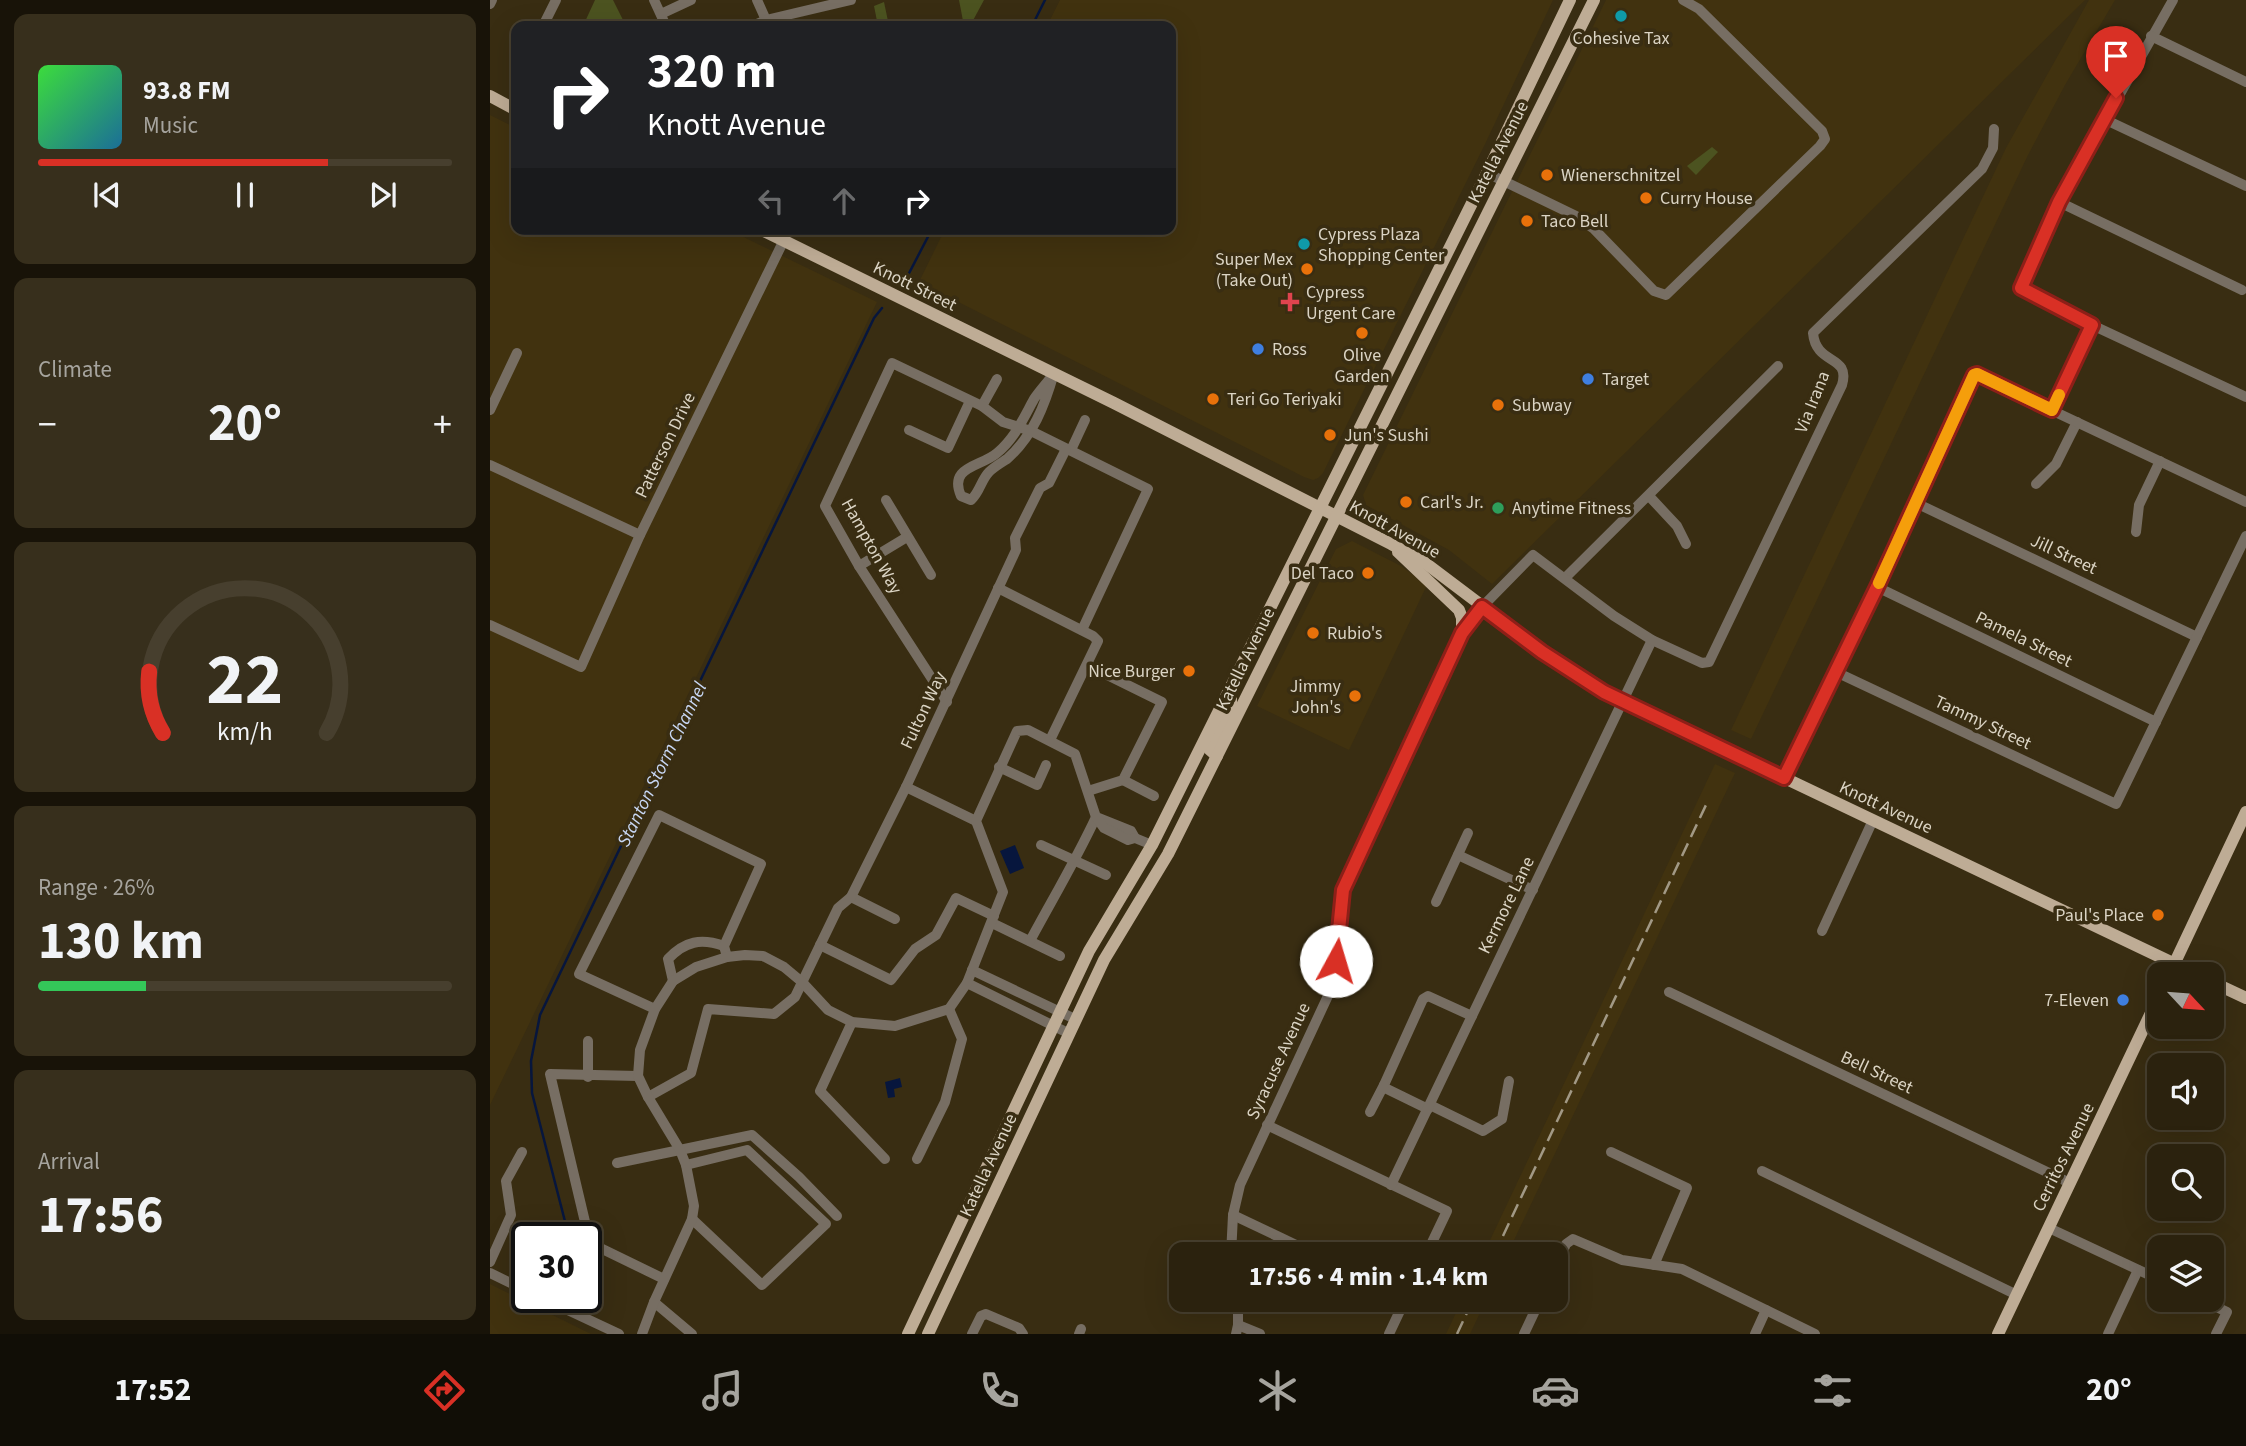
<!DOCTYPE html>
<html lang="en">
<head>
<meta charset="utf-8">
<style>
  body { margin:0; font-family:"Source Sans 3",sans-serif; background:#372f1c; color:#f1f3f6; height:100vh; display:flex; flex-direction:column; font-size:26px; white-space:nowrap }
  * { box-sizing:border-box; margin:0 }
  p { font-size:23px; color:#a6a49e }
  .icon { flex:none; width:38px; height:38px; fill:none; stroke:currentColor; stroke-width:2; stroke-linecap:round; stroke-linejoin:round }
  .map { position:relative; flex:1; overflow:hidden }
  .drawer { display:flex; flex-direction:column; gap:14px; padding:14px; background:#181308; width:490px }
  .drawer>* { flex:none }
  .top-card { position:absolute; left:21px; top:21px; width:665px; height:214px; border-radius:14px; box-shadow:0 7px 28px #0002,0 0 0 2px #473f2e; background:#202124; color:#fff; overflow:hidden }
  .needle { width:46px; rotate:116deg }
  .tools { position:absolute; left:1657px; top:962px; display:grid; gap:14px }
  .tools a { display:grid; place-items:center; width:77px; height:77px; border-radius:14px; background:#2b220e; box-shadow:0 7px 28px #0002,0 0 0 2px #473f2e; font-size:35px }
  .speed { position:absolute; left:21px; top:1222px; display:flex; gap:14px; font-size:35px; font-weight:700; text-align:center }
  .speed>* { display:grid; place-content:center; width:91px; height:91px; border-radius:50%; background:#2b220e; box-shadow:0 7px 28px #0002,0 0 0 2px #473f2e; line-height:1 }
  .speed .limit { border:4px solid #111; border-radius:10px; background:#fff; color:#111 }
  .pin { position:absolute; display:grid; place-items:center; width:60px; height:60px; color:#fff; margin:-72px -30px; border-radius:50% 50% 50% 0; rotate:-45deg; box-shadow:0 0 7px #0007 }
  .pin .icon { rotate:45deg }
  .me { position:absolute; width:77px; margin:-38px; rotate:6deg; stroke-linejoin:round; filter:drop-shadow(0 0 5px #0008) }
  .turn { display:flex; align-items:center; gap:24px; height:147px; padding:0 21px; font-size:32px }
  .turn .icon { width:91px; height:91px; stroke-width:2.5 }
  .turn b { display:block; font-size:49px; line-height:60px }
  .lanes { display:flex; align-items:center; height:66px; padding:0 21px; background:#0003; justify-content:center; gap:35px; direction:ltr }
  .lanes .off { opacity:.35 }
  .big { font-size:52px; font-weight:700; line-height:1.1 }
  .drawer .tile { flex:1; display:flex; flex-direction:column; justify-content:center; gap:10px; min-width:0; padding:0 24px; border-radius:14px; background:#372f1c }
  .drawer .dial { align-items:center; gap:0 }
  .dial svg { height:182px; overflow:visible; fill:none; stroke:#473f2e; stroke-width:7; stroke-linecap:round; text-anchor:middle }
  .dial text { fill:#f1f3f6; stroke:none }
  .song { display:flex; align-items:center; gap:21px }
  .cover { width:84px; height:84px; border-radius:10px; background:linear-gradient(135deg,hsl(120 70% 55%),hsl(200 70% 35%)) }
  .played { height:7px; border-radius:4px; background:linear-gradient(90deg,#d93025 70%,#473f2e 70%) }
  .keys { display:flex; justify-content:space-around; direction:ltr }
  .heat { display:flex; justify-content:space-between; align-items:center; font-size:38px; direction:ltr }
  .charge { height:10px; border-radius:5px; background:linear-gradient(90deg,#34c759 26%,#473f2e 0) }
  .trip { position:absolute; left:679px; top:1242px; width:399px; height:70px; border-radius:14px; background:#2b220e; box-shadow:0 7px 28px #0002,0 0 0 2px #473f2e; font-weight:700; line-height:70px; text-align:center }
  .menu { display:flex; height:112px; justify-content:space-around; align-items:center; background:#110e06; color:#a6a49e }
  .menu .icon { width:49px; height:49px }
  .menu .selected { color:#d93025 }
  .menu b { font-size:32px; color:#f1f3f6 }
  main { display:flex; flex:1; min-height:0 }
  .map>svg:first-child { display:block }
</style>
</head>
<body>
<main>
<section class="drawer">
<div class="tile">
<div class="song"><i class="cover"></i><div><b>93.8 FM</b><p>Music</p></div></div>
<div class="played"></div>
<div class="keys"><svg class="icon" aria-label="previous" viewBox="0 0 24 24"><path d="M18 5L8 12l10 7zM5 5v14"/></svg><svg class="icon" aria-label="pause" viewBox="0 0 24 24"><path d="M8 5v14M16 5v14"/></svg><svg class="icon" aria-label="next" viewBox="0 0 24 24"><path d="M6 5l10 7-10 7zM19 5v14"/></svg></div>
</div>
<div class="tile"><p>Climate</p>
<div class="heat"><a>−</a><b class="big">20°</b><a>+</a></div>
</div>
<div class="tile dial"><svg viewBox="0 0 100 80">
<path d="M14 69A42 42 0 1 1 86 69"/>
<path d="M14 69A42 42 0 0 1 8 42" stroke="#d93025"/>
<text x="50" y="56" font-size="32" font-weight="700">22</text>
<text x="50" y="72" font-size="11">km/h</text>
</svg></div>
<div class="tile"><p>Range · 26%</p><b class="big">130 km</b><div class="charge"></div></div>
<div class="tile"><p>Arrival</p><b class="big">17:56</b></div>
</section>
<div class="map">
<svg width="1756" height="1334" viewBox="0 0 1756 1334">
  <rect width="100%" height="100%" fill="#392d12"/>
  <g fill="#41320f">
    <path d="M570 0H1063L996 142 833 473 828 478 823 480 814 477 429 282 455 229H681V26H557Z"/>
    <path d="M1116 0H1595L1002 584 959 550 876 505 873 495Z"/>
    <path d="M1599 0H1625L1575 85 1538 155 1261 739 1241 730 1516 148Z"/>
    <path d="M0 115 26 128V229H237L387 302 0 1105Z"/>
    <path d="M862 541 911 566 937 585 859 750 767 706 846 549Z"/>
    <path d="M1225 764 1245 773 1017 1255H993Z"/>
    <path d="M0 1284 101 1334H0Z"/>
    <path d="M972 1300H996L980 1334H956Z"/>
  </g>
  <g fill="#4c5320">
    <path d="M105 0H123L136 26H93Z"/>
    <path d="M469 0H494L480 26H474Z"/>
    <path d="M394 2 399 26H388L384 6Z"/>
    <path d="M1222 147 1228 152 1206 175 1197 166Z"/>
  </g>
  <g fill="#07163d">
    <path d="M525 845 534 868 520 874 510 851Z"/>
    <path d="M410 1078 412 1087 404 1089 405 1097 398 1098 395 1082Z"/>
  </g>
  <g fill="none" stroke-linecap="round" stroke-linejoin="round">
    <g stroke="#07163d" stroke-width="2.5">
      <path d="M542 26 555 0"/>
      <path d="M416 279 442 229"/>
      <path d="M79 1237 42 1093 41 1061 50 1015 384 318 392 308"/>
      <path d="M95 1297 96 1300"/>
    </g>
    <g stroke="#776e63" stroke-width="10">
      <path d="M164 0 176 26"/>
      <path d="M267 0 276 20"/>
      <path d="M1683 0 1569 202 1531 288 1602 325 1756 397"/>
      <path d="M0 4 2 0"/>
      <path d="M171 14 201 0"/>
      <path d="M53 26 66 0"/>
      <path d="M262 26 276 20 361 0"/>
      <path d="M1661 36 1756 82"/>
      <path d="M25 82 26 80"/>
      <path d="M1614 119 1756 186"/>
      <path d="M997 173 1086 216 1104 229 1164 291 1176 295 1330 146 1335 139 1332 131 1209 9 1193 0"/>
      <path d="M1569 202 1752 290"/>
      <path d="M564 373C555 405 543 436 517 459 511 463 504 467 499 472 491 480 490 492 481 500L471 496C458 466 491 467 507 453 525 438 533 419 544 399 550 390 558 382 564 373Z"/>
      <path d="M492 406 507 379"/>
      <path d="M0 410 27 353"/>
      <path d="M1562 410 1602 325"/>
      <path d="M419 430 458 448 480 401"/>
      <path d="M581 450 595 420"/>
      <path d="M0 465 150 535"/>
      <path d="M1546 484 1566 464 1587 422"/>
      <path d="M1159 496 1187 526 1196 544"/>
      <path d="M396 500 441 575"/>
      <path d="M1426 503 1707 637"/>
      <path d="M1646 532 1649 505 1670 461"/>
      <path d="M369 566 417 537"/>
      <path d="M1075 578 1288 366"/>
      <path d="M1387 587 1666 722"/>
      <path d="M508 588 603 636 608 641 560 740"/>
      <path d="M0 625 91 667 150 535 294 240"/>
      <path d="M597 665 672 702 633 780 598 791"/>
      <path d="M1346 672 1626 804 1756 536"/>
      <path d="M457 702 369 566 335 506 402 363 492 406 513 422 541 431 658 489 592 630"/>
      <path d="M509 767 547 785 556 765"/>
      <path d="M1295 778 1387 587 1485 374 1756 502"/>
      <path d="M633 780 664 796"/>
      <path d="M416 787 486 821"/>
      <path d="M606 817 641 831 645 838"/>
      <path d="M551 845 616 875"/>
      <path d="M968 855 1043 890"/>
      <path d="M361 897 405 919"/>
      <path d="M946 902 978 833"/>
      <path d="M502 923 570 956"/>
      <path d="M1332 931 1383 820"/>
      <path d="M540 941C562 900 586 860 606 817"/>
      <path d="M330 945 401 980 425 949 446 935 466 898 504 916"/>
      <path d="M482 970 585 1019"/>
      <path d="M183 981 178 959C195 941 211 938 234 946"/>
      <path d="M477 983 578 1033"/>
      <path d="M1179 992 1580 1183"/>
      <path d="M165 1009 89 974 169 815 271 864 234 946 237 957"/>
      <path d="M362 1022 330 1091 395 1159"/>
      <path d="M98 1041V1077"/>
      <path d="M148 1076 60 1074 100 1243 174 1279"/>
      <path d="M158 1097 201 1073 218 1009 284 1014 305 997 348 908 361 897 416 787 526 550 525 538 550 488 559 483 576 449"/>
      <path d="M940 1105 993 1131 1012 1119 1019 1081"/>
      <path d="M938 1109 895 1088 894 1085 933 999 938 996 982 1016"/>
      <path d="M880 1112 894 1085"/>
      <path d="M777 1125 957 1211 936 1255"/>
      <path d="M1121 1152 1197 1188 1164 1265"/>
      <path d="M427 1159 455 1102 472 1039 459 1009"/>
      <path d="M127 1163 262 1135 309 1177 347 1216"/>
      <path d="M196 1165 257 1150 336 1224 272 1285 202 1219"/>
      <path d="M1272 1171 1527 1295"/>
      <path d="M901 1185 1162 640"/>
      <path d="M743 1215 827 1255"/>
      <path d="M1559 1228 1670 1280"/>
      <path d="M741 1255 743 1215 750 1185 843 985 853 890 972 633 992 607 1043 555 1124 616 1162 640 1212 663 1219 662 1352 385C1361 354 1326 366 1323 333L1492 169 1503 148 1504 129"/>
      <path d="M0 1262 21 1215 16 1181 32 1152"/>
      <path d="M1066 1267 1076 1244 1083 1239 1132 1260 1192 1269 1325 1334"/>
      <path d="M0 1273 37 1291"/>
      <path d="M50 1297 129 1334"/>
      <path d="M1712 1300 1737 1312 1726 1334"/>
      <path d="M164 1302 202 1334"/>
      <path d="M748 1325 770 1334"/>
      <path d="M152 1334 164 1302 202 1219 204 1206 196 1165 190 1150 158 1097 148 1076 150 1050 165 1009 183 981 206 967 237 957 255 955 273 956 294 967 312 982 338 1010 362 1022 405 1026 459 1009 477 983 513 892 486 821 527 731 538 730 585 754 606 817 614 828 638 840 645 838 662 845"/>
      <path d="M482 1334 491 1316 496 1314 529 1328 533 1334"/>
      <path d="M589 1334 591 1329"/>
      <path d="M746 1334 748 1325V1300"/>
      <path d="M899 1334 915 1300"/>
      <path d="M1034 1334 1050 1300"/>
      <path d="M1265 1334 1276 1310"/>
      <path d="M1618 1334 1648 1270"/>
    </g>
    <g stroke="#beac95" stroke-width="12">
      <path d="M0 96 26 110"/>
      <path d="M270 229 624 403 901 544 934 562 1052 651 1114 692 1708 975"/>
      <path d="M908 552 969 610 972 618V633"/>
      <path d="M727 756 720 750 741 706V698"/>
      <path d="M1679 975 1756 812"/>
      <path d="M1722 982 1756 998"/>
      <path d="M418 1334 599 951 662 845 997 173 1080 0"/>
      <path d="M438 1334 614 960 678 854 1104 0"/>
      <path d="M1508 1334 1670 994"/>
    </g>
    <g stroke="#a29985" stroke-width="2.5" stroke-dasharray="14 7" stroke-linecap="butt">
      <path d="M1004 1255 1216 805"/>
      <path d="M967 1334 983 1300"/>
    </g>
  </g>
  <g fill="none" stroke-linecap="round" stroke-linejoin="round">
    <g stroke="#8d1f18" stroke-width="18">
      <path id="route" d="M846 961 853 890 972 633 992 607 1052 652 1114 692 1294 778 1387 587 1484 375 1487 374 1562 410 1602 325 1531 288 1569 202 1626 98"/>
    </g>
    <use href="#route" stroke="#d93025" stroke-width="12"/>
    <path stroke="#f59e0b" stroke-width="12" d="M1389 583 1484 375 1487 374 1562 410 1569 395"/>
  </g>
  <g fill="#0f9aa8" stroke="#392d12" stroke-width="2.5">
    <circle cx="1131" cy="16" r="7"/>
    <circle cx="814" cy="244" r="7"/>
  </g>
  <g fill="#e8710a" stroke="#392d12" stroke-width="2.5">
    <circle cx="1057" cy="175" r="7"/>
    <circle cx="1156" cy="198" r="7"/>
    <circle cx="1037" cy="221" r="7"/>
    <circle cx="817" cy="269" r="7"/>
    <circle cx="872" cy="333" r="7"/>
    <circle cx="723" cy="399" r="7"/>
    <circle cx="1008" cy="405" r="7"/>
    <circle cx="840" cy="435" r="7"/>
    <circle cx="916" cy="502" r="7"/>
    <circle cx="878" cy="573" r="7"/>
    <circle cx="823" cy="633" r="7"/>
    <circle cx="699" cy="671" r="7"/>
    <circle cx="865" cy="696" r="7"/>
    <circle cx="1668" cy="915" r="7"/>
  </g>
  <path fill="#e0444e" stroke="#392d12" stroke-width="2.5" d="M796.5 291.5h7v7h7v7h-7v7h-7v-7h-7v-7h7z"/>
  <g fill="#3f7fe0" stroke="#392d12" stroke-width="2.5">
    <circle cx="768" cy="349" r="7"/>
    <circle cx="1098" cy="379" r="7"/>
    <circle cx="1633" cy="1000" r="7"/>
  </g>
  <circle fill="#2e9e5b" stroke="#392d12" stroke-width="2.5" cx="1008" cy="508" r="7"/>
  <g text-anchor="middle" stroke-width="7" stroke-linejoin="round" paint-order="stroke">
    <g font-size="18" fill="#dbd4c4" stroke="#392d12" text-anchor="start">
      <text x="1131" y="44" text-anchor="middle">Cohesive Tax</text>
      <text x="1071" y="181">Wienerschnitzel</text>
      <text x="1170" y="204">Curry House</text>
      <text x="1051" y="227">Taco Bell</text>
      <text x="828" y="240">Cypress Plaza<tspan x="828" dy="21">Shopping Center</tspan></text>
      <text x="803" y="265" text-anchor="end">Super Mex<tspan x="803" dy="21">(Take Out)</tspan></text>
      <text x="816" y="298">Cypress<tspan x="816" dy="21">Urgent Care</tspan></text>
      <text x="782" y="355">Ross</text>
      <text x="872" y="361" text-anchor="middle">Olive<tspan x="872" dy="21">Garden</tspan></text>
      <text x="1112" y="385">Target</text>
      <text x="737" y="405">Teri Go Teriyaki</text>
      <text x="1022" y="411">Subway</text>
      <text x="854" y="441">Jun's Sushi</text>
      <text x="930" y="508">Carl's Jr.</text>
      <text x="1022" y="514">Anytime Fitness</text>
      <text x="864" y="579" text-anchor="end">Del Taco</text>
      <text x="837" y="639">Rubio's</text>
      <text x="685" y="677" text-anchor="end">Nice Burger</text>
      <text x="851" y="692" text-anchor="end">Jimmy<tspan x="851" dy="21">John's</tspan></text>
      <text x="1654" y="921" text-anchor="end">Paul's Place</text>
      <text x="1619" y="1006" text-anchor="end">7-Eleven</text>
    </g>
    <g font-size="18" fill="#dbd4c4" stroke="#392d12">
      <text transform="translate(1008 152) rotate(-63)" y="6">Katella Avenue</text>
      <text transform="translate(425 286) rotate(26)" y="6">Knott Street</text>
      <text transform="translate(1322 402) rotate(-68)" y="6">Via Irana</text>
      <text transform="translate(175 445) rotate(-64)" y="6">Patterson Drive</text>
      <text transform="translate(905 529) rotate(29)" y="6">Knott Avenue</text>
      <text transform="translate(382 546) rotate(61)" y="6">Hampton Way</text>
      <text transform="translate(1574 554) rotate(25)" y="6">Jill Street</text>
      <text transform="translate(1534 639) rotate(26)" y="6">Pamela Street</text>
      <text transform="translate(755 659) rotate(-64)" y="6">Katella Avenue</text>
      <text transform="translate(433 710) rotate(-65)" y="6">Fulton Way</text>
      <text transform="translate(1493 722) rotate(25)" y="6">Tammy Street</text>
      <text transform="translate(1396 807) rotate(25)" y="6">Knott Avenue</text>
      <text transform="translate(1016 905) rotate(-64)" y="6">Kermore Lane</text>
      <text transform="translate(788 1061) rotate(-65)" y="6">Syracuse Avenue</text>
      <text transform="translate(1387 1072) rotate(25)" y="6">Bell Street</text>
      <text transform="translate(1573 1157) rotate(-64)" y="6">Cerritos Avenue</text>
      <text transform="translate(498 1165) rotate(-65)" y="6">Katella Avenue</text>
    </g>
    <g font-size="19" font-style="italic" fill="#c8d7f4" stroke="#392d12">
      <text transform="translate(171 764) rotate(-64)" y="7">Stanton Storm Channel</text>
    </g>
  </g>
</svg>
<div class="tools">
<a><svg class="needle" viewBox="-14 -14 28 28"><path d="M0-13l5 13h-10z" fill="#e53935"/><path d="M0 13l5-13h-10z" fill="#a6a49e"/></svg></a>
<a><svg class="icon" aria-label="sound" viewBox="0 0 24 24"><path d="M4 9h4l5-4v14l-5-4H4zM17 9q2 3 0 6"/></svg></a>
<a><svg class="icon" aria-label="search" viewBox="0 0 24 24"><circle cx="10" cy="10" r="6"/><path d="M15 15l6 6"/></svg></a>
<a><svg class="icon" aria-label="layers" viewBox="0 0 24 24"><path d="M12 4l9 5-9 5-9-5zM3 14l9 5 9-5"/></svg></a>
</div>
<div class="speed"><div class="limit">30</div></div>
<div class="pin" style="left:1626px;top:98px;background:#d93025"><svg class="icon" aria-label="arrive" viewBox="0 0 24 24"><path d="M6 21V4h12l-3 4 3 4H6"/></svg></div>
<svg class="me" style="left:846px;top:961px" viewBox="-20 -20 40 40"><circle r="19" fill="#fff"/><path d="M0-13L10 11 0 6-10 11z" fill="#d93025"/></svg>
<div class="trip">17:56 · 4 min · 1.4 km</div>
<div class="top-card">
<div class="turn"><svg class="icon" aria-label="right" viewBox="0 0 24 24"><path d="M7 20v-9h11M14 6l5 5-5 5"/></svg><div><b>320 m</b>Knott Avenue</div></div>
<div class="lanes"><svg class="icon off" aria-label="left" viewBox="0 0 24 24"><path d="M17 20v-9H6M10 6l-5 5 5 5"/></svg><svg class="icon off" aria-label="ahead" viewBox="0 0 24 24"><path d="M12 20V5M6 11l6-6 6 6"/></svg><svg class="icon" aria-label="right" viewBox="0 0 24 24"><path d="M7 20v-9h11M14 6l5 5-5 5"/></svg></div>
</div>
</div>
</main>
<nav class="menu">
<b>17:52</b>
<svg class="icon selected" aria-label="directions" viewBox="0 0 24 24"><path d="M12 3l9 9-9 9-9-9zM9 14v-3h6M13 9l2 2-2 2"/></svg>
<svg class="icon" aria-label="music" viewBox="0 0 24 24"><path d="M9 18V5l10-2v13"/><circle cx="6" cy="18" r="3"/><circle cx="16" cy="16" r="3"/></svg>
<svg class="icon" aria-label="phone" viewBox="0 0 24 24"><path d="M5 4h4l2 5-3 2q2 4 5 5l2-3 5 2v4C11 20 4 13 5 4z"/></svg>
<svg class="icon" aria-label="climate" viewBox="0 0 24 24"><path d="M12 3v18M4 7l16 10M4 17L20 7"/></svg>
<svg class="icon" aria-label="car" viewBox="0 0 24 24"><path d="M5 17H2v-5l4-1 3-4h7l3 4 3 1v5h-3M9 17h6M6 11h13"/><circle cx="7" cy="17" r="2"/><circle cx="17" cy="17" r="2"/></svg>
<svg class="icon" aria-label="filters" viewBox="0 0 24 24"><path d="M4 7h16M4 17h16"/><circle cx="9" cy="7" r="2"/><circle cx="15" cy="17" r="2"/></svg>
<b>20°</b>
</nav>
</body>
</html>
